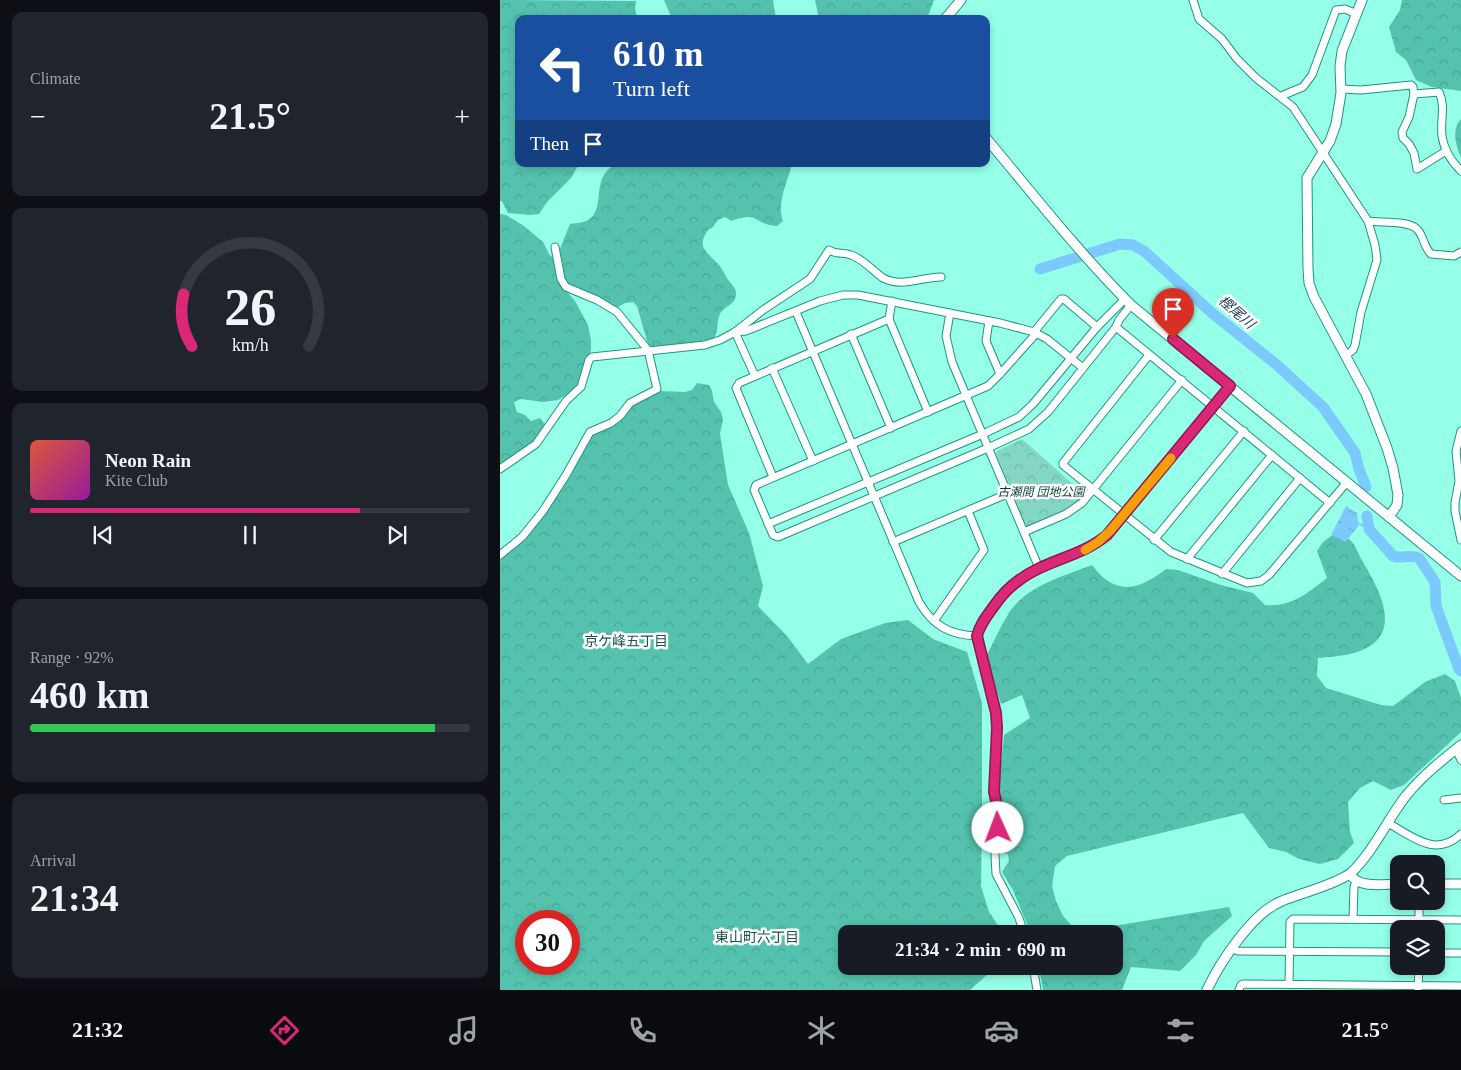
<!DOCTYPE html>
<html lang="en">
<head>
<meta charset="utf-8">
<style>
  body { margin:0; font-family:"Times New Roman","Noto Sans JP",serif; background:#20242c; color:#f1f3f6; height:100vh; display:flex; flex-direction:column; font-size:19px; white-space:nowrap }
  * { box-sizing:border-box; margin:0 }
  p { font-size:16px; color:#9ea1a6 }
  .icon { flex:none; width:28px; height:28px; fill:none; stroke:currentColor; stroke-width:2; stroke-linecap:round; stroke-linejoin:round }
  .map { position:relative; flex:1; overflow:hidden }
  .panel { display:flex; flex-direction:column; gap:12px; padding:12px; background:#0d0f14; width:500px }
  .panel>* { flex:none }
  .hud { position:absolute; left:15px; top:15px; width:475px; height:152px; border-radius:10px; box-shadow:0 2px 8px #0003; background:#1a4fa0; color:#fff; overflow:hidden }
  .fabs { position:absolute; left:890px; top:855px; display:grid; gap:10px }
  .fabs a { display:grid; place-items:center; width:55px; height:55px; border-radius:10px; background:#171b24; box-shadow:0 2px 8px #0003; font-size:25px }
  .speed { position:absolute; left:15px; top:910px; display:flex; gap:10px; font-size:25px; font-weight:700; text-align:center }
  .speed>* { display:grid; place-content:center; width:65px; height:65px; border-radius:50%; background:#171b24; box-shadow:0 2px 8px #0003; line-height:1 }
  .speed .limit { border:8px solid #d22; background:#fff; color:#111 }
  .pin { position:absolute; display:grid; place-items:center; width:42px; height:42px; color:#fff; margin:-51px -21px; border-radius:50% 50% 50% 0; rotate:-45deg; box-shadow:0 0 5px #0007 }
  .pin .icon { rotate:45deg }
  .me { position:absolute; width:55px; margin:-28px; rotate:358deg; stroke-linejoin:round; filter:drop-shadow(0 0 4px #0008) }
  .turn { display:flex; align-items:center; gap:18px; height:105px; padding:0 15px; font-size:22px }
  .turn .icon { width:65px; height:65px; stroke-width:2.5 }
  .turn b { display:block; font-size:35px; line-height:42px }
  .then { display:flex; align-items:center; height:48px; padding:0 15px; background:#0003; gap:10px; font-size:19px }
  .big { font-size:38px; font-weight:700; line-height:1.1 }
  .panel .widget { flex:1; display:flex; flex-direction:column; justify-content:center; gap:8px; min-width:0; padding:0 18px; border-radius:10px; background:#20242c }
  .panel .dial { align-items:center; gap:0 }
  .dial svg { height:130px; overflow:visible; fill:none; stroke:#363941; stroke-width:7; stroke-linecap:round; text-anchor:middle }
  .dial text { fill:#f1f3f6; stroke:none }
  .song { display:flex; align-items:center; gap:15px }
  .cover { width:60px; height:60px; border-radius:8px; background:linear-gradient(135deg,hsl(10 70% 55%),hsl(300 70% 35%)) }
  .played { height:5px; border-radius:2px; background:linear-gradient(90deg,#db2777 75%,#363941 75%) }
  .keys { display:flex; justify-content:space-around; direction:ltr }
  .heat { display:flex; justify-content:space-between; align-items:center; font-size:28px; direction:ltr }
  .charge { height:8px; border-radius:4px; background:linear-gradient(90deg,#34c759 92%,#363941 0) }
  .trip { position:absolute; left:338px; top:925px; width:285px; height:50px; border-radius:10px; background:#171b24; box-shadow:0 2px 8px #0003; font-weight:700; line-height:50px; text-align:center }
  .dock { display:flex; height:80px; justify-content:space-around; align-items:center; background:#090b0e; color:#9ea1a6 }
  .dock .icon { width:35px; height:35px }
  .dock .selected { color:#db2777 }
  .dock b { font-size:22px; color:#f1f3f6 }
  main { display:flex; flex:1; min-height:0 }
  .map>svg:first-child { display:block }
</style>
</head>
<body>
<main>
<section class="panel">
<div class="widget"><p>Climate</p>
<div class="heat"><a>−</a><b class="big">21.5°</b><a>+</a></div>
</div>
<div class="widget dial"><svg viewBox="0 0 100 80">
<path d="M14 69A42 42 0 1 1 86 69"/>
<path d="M14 69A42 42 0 0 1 9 37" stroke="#db2777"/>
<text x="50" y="56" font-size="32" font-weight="700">26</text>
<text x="50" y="72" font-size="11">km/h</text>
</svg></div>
<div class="widget">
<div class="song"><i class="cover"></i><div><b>Neon Rain</b><p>Kite Club</p></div></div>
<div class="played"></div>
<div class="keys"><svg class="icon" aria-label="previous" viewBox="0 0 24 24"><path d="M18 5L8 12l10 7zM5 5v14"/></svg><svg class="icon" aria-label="pause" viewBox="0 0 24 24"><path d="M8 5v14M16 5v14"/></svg><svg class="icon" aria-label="next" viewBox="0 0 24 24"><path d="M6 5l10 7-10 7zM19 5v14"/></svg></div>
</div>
<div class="widget"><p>Range · 92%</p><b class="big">460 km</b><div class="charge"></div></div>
<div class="widget"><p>Arrival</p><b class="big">21:34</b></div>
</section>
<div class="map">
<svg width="961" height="990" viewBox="0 0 961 990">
  <defs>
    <pattern id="forest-crowns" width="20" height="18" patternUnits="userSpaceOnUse" patternTransform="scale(1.25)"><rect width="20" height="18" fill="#54c2ad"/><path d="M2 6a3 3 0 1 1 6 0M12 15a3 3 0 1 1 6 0" fill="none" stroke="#47a694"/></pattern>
    <pattern id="park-crowns" width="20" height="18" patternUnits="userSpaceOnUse" patternTransform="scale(1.25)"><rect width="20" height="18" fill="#83d6c4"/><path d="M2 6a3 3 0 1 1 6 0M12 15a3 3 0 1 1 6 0" fill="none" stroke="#6fb7a8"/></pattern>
    <pattern id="water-ripples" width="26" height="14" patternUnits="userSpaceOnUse" patternTransform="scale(1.25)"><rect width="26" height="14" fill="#7ccafd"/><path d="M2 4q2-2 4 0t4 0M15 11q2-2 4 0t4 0" fill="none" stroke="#69add8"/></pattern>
  </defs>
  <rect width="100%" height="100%" fill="#95ffe8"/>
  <g fill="url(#forest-crowns)" fill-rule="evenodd">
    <path d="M0 0 136 1 135 8 137 19H19V164H79L71 178 47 202 39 214 30 215 8 213 2 201H0Z"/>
    <path d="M164 0H273L276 19H172Z"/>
    <path d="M315 0H434L427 19H319Z"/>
    <path d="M902 0H961V91L932 87 916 80 906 60 896 52 889 27 900 10Z"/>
    <path d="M961 119V158C956 145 951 130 961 119Z"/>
    <path d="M115 164H292C288 181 276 203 283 221L277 226C254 225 259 210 231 221L225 217 218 220 212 228 209 229C195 247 207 252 218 264 223 269 225 276 229 281 232 285 237 289 236 295 235 304 226 306 221 312 216 320 219 330 214 338L199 342 149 348 137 306 133 302 125 303 115 309 66 285 60 272 59 251 70 224C75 223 81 223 86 221 101 215 97 194 101 182 103 174 109 168 115 164Z"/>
    <path d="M0 214 6 215 24 226 43 242 49 254 56 261 61 285 75 301 88 325 91 340V350L79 386 58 400 43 402 21 399 14 402 17 412 25 415 31 421 40 418 46 426 35 442 0 466Z"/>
    <path d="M197 383 209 385 212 391 214 402 221 412 223 419 220 434 228 485 249 533 263 586 258 606 287 636 308 664 341 639 385 623 408 620 433 639 467 652 482 703V814L481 886 489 912 504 934H346V966H497L470 990H0V558L17 545 90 434 113 426 120 421 132 404 160 391 185 392 192 390ZM26 921H69V964H26Z"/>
    <path d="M834 534C840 535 847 536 851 541 856 546 859 556 863 562 875 583 899 622 874 643 858 656 837 656 818 658L817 676 826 688 881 705 893 706 925 682 945 674 955 681 961 698V732L904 785 891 790 873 781 860 788 848 802 850 832 854 843 838 859 820 864 799 859 786 852 769 848 743 813 567 856 555 866 552 886 556 901 563 916 572 926 589 930 729 907 732 916 704 941 696 955 680 971 631 967 622 990H543L539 966H614V934H531L513 890 502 872 509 861 508 854 502 853 501 844 507 843 510 832 509 827 503 824V814L498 792 504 735 530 718 522 695 501 704 486 657C493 643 500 627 509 613 526 586 564 576 592 565 615 596 638 591 666 569L678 570 721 585 753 593 765 605C792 607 806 594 827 578L817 551 823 542Z"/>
  </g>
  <path fill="url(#park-crowns)" d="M522 439 585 495C570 512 549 519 528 528L525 526 496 454 497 451Z"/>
  <path fill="url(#water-ripples)" d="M846 506 857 513 858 522 867 527V529L858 524V527L845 542 831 535Z"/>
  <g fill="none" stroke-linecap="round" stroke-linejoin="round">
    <g stroke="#7ccafd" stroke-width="11">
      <path d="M540 269 620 244 633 245 644 251 712 313 777 365 823 407 855 453 859 469 866 487"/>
      <path d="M867 516 869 529 893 556C901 559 910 554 919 558L935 582 936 606 959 669 961 671"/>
    </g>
    <g stroke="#1d9582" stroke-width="9">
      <g id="minor">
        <path d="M693 0 699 19 722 39 737 59 756 78 793 107 868 221 875 245 877 260 861 312 855 345 853 350 845 356"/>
        <path d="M841 89 861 90 911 85 913 87 914 94 909 117 902 132 903 138 909 144 914 153 917 169 946 151"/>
        <path d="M914 94 939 92C946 107 940 120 942 136 944 150 952 162 961 171"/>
        <path d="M781 96 803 87 812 75 836 10 845 9 857 14"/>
        <path d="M868 221C881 223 910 220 918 230 924 238 924 247 931 254L954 256 961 252"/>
        <path d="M392 301 389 319 428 412"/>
        <path d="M296 312 419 602C433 626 450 635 477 636"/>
        <path d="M450 313 446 336 452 362 539 568"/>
        <path d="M489 321 486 341 500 374"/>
        <path d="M597 327 564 299H561L534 332V336L500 374 488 386 256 485 254 490 273 535 278 537 488 448 529 429 548 412 616 327 619 320 631 305"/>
        <path d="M616 327 830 503"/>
        <path d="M235 332 246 331 320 301 343 295H358L500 323 534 332 547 339 583 368"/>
        <path d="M235 332 255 376"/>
        <path d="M351 334 391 428"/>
        <path d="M649 355 563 463V465L671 552 747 583 761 581 769 575 847 482"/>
        <path d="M272 368 313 461"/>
        <path d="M961 431 956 451 959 481 955 503V511L961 540"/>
        <path d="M0 469 36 444 66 401 81 387 89 360 92 357 205 345 220 340 235 332 263 310 310 279 329 250C337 255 343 252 351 255 362 258 374 272 383 278 402 288 421 277 441 277"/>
        <path d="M273 477 236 388 239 383 389 319"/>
        <path d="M268 524 483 434 519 417 533 404 597 327 625 299"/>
        <path d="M524 532 566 514 582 503 682 380"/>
        <path d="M654 540 744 431"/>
        <path d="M393 542 507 494"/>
        <path d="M0 555 22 537 43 511 66 475 90 432 111 423 120 416 130 403 157 389 148 350 117 312 97 300 66 287 61 279 55 247"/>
        <path d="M687 559 772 455"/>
        <path d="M722 574 800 478"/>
        <path d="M434 621 484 550 468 511"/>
        <path d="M956 749 961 760"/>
        <path d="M944 800 961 798"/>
        <path d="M888 823C913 837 936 858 961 834"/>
        <path d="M919 901V929"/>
        <path d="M853 919 854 887 856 881"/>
        <path d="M524 934 519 918 496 874 495 855 499 814 494 792 497 728 496 713 477 636C480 624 487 616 494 606 502 595 510 586 521 578 548 561 582 557 607 535L730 386"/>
        <path d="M732 949 738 951 899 952"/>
        <path d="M936 953H961"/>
        <path d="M533 966 537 990"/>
        <path d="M789 984 790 922 793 919 961 920"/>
        <path d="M918 988 919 966"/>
        <path d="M739 990 741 985 743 984 961 986"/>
      </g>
    </g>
    <g stroke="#1d9582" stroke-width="11">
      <g id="tertiary">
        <path d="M862 0 842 51 840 66 841 93 836 124 830 141 807 178 808 269 809 283 814 297 866 394 887 448 893 468 898 495 897 505 889 517"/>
        <path d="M445 19 461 0"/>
        <path d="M486 138C533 194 579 253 631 305L961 576"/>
        <path d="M850 874C859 889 883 884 899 884"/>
        <path d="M936 884H961"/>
        <path d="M707 990C720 962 753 912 782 901 799 894 840 883 852 872 874 850 887 821 905 797 921 777 941 761 961 745"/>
      </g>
    </g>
    <use href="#minor" stroke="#fff" stroke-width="7"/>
    <use href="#tertiary" stroke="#fff" stroke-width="9"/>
  </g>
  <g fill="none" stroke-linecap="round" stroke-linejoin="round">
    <g stroke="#8e194d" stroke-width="12">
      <path id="route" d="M498 828 499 814 494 792 497 728 496 713 477 636C480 624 487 616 494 606 501 596 508 588 518 581 545 560 581 557 607 535L730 386 673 339"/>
    </g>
    <use href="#route" stroke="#db2777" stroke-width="9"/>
    <path stroke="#f59e0b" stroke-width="9" d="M585 550 598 542 610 531 671 458"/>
  </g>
  <g text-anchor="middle" stroke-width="5" stroke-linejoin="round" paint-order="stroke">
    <g font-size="12" font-style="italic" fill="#0c3e36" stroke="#fff">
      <text x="541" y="496">古瀬間 団地公園</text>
    </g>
    <g font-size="14" font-style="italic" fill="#1b3c52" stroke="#fff">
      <text transform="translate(737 312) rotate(41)" y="5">樫尾川</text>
    </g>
    <g font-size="14" fill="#185348" stroke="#fff">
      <text x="126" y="646">京ケ峰五丁目</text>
      <text x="257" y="942">東山町六丁目</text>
    </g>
  </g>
</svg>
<div class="fabs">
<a><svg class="icon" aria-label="search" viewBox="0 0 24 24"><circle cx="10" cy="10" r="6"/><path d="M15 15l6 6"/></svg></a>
<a><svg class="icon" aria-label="layers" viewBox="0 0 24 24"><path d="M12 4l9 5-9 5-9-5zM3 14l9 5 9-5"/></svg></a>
</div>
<div class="speed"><div class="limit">30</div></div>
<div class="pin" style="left:673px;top:339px;background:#d93025"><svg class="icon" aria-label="arrive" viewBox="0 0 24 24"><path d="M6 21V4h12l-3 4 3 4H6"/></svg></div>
<svg class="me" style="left:498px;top:828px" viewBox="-20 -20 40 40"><circle r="19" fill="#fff"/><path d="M0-13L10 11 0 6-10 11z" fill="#db2777"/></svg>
<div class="trip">21:34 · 2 min · 690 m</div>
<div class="hud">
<div class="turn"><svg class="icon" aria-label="left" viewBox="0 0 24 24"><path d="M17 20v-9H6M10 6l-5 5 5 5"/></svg><div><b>610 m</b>Turn left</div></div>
<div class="then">Then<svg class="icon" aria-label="arrive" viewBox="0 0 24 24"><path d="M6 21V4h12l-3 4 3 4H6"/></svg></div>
</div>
</div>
</main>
<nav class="dock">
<b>21:32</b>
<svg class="icon selected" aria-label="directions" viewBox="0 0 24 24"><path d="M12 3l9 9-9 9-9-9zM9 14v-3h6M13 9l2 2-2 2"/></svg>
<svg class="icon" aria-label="music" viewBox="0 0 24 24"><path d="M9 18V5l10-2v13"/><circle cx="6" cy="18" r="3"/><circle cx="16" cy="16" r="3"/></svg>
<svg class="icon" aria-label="phone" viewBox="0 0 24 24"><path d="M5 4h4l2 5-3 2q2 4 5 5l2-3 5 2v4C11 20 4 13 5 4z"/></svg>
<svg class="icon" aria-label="climate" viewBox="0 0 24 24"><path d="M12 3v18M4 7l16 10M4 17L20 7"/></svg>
<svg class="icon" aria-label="car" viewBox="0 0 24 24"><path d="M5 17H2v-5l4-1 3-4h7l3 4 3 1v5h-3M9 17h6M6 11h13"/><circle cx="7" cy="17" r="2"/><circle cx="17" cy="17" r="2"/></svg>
<svg class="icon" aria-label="filters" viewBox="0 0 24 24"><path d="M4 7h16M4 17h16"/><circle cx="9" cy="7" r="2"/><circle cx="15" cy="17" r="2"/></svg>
<b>21.5°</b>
</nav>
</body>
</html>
